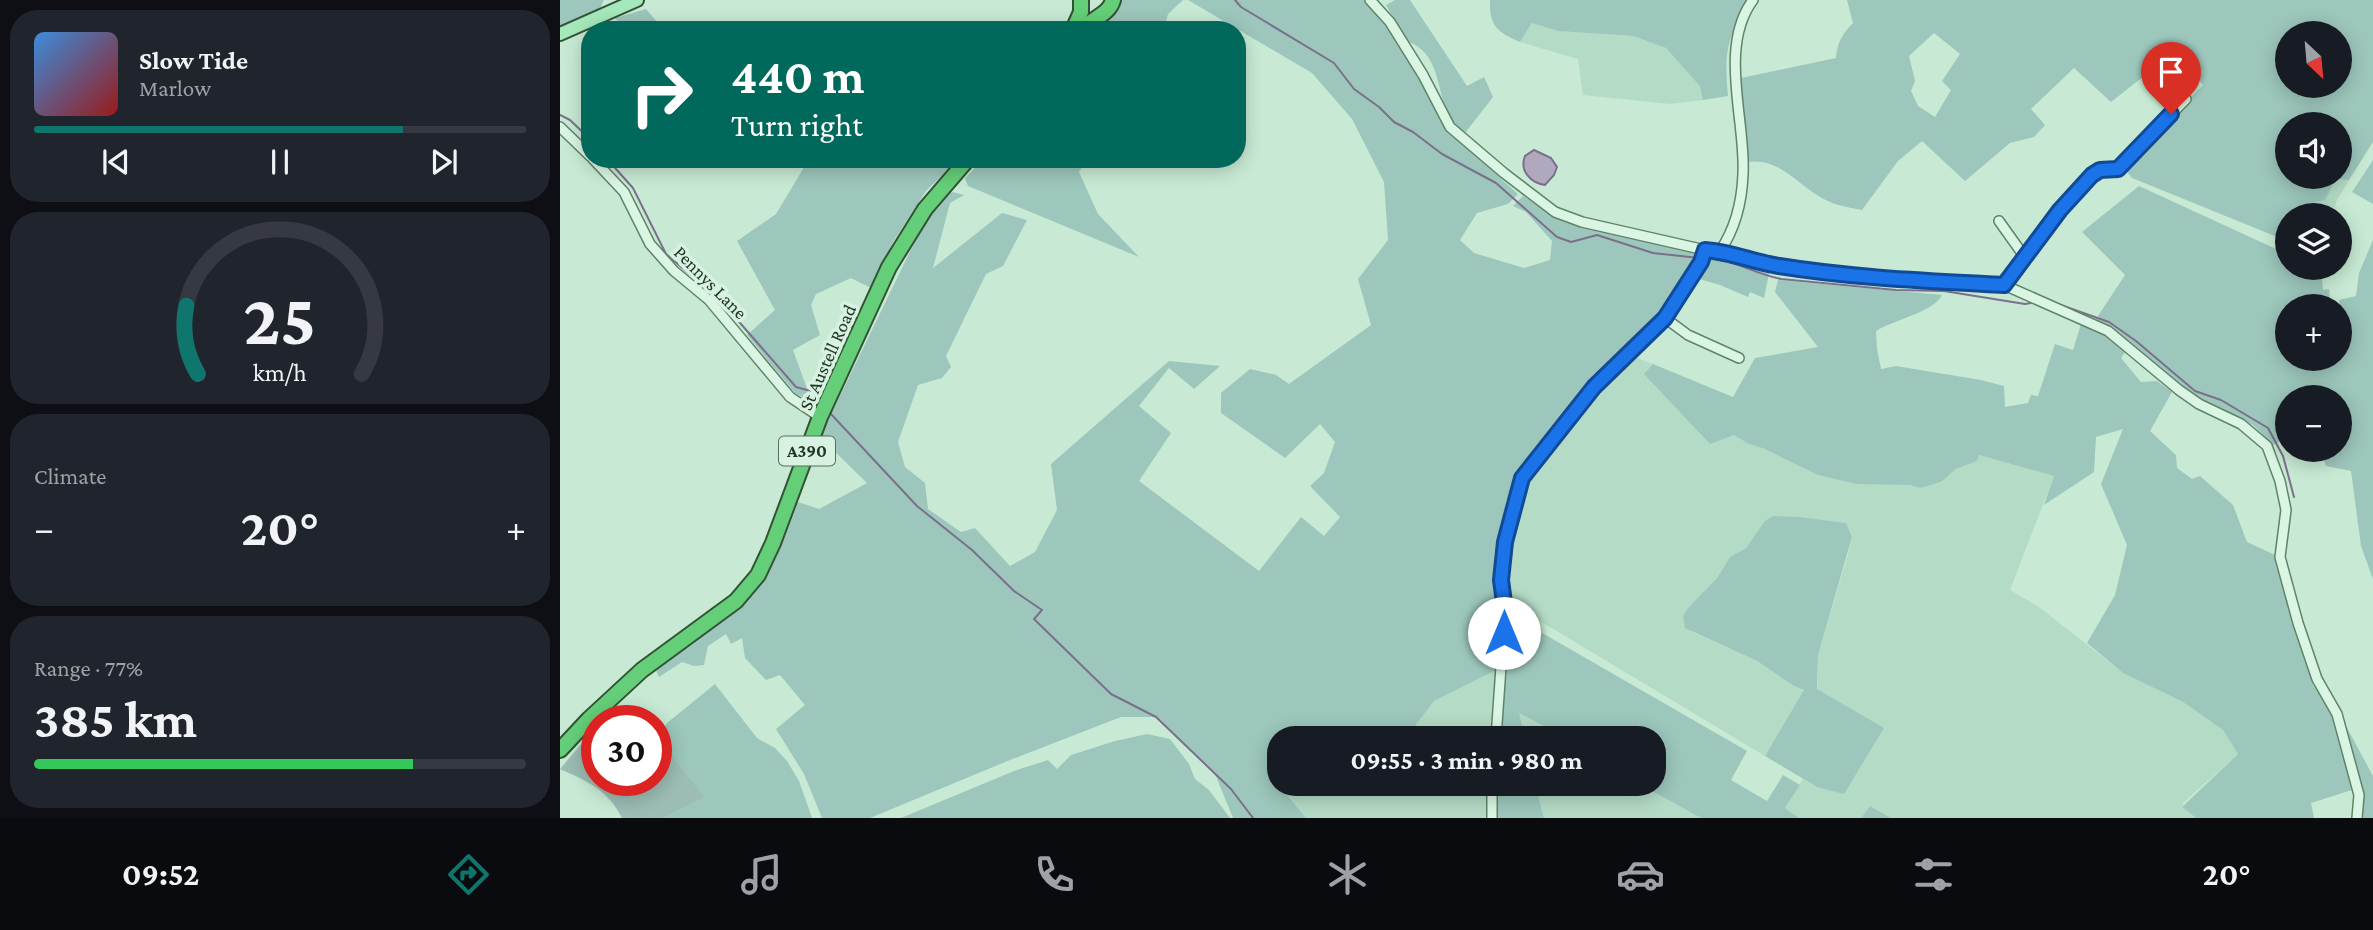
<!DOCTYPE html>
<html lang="en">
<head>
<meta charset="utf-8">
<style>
  body { margin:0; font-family:"Crimson Pro",serif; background:#20242c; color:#f1f3f6; height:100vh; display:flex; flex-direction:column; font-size:26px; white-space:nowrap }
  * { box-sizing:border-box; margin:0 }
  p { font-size:23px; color:#9ea1a6 }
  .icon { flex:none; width:38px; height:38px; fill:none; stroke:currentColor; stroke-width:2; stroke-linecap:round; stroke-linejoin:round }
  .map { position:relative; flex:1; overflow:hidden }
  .sheet { display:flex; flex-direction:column; gap:10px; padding:10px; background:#0d0f14; width:560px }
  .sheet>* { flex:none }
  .banner { position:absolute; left:21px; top:21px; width:665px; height:147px; border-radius:28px; box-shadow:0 4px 18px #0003; background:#00695c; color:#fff; overflow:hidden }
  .needle { width:46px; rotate:154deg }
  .buttons { position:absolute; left:1715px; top:21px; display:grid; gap:14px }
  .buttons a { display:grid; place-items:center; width:77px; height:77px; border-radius:50%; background:#171b24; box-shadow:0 4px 18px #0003; font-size:35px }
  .speed { position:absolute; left:21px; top:705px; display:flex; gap:14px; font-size:35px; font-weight:700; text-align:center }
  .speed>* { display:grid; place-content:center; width:91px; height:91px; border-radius:50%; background:#171b24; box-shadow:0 4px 18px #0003; line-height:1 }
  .speed .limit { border:10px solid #d22; background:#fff; color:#111 }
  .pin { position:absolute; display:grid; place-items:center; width:60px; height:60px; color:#fff; margin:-72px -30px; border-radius:50% 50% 50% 0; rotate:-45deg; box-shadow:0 0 7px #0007 }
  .pin .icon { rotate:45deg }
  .me { position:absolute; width:77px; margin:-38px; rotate:0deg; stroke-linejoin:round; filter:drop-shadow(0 0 5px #0008) }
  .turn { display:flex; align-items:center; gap:24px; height:147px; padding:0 35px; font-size:32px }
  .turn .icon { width:91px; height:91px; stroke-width:2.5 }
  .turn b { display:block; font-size:49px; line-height:60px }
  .big { font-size:52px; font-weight:700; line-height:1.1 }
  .sheet .card { flex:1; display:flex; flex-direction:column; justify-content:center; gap:10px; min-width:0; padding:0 24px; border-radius:28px; background:#20242c }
  .sheet .dial { align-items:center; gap:0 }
  .dial svg { height:182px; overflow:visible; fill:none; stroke:#363941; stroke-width:7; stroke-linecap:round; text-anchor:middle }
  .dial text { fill:#f1f3f6; stroke:none }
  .song { display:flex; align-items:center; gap:21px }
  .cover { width:84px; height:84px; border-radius:10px; background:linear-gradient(135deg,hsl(210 70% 55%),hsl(0 70% 35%)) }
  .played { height:7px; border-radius:4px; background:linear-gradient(90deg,#0f766e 75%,#363941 75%) }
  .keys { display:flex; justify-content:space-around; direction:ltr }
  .heat { display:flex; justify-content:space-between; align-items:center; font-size:38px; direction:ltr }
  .charge { height:10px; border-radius:5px; background:linear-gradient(90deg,#34c759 77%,#363941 0) }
  .trip { position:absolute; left:707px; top:726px; width:399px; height:70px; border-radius:28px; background:#171b24; box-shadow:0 4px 18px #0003; font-weight:700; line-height:70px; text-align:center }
  .dock { display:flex; height:112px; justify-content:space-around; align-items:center; background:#090b0e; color:#9ea1a6 }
  .dock .icon { width:49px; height:49px }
  .dock .selected { color:#0f766e }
  .dock b { font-size:32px; color:#f1f3f6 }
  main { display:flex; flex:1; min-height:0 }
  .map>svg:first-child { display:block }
</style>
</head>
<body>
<main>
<section class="sheet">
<div class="card">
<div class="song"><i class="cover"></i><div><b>Slow Tide</b><p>Marlow</p></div></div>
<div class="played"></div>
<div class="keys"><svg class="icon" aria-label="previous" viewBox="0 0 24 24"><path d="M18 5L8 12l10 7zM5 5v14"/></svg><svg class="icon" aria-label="pause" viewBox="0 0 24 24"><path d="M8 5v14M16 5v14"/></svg><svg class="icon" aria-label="next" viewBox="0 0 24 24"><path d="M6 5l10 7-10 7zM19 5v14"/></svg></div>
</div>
<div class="card dial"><svg viewBox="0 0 100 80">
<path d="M14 69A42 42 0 1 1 86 69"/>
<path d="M14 69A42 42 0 0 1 9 39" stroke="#0f766e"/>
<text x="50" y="56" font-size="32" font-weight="700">25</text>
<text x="50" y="72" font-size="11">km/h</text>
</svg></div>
<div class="card"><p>Climate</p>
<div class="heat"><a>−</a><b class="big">20°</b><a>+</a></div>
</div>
<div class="card"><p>Range · 77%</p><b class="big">385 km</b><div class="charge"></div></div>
</section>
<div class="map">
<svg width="1813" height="818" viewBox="0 0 1813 818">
  <rect width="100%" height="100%" fill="#c8ead4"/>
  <g fill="#b4dbc6">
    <path d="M972 23 998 31 1073 36 1106 48 1141 86 1143 100 1110 104 1023 95 1018 59 960 42Z"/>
    <path d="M1776 179 1789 180 1777 200 1772 215H1744L1745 204Z"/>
    <path d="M1072 356 1093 364 1085 374 1189 444 1205 449 1361 488 1381 482 1396 469 1417 461 1419 455 1494 476 1450 590 1479 607 1563 673 1623 702 1663 730 1678 754 1624 802 1622 807 1636 818H1331L1310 806 1301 818H1239L1225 808 1243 779 1257 787 1258 655 1289 551 1292 537 1286 523 1240 517 1202 526 1186 548 1170 557 1157 578 1128 608 1132 632 1197 661 1234 686 1245 691 1205 756 950 603 946 580 951 540 955 532 965 480Z"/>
    <path d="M936 670 931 738H846L874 701Z"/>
    <path d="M958 712 1007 738H965Z"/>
    <path d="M717 783 928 784V818H746Z"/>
    <path d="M975 784H1079L1141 818H984Z"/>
  </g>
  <g fill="#9dc7bc" fill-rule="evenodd">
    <path d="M0 0H44L39 11 0 29Z"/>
    <path d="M561 0H623L608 14 604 30H530L556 11Z"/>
    <path d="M628 0H810L830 22 890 127 944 173 940 178 958 194 948 204 917 213 900 240 914 253 964 268 990 260 992 241 966 212 953 206 963 196 995 214 1140 254 1103 313 1034 387 962 478 939 552 937 571 942 602 938 641H935L936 670 874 701 846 738H719L718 784 746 818H673L655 774 596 717H561L450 760 310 818H262L244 774 216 729 245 705 220 675 206 680 185 658 182 638 171 644 166 634 148 646 144 665 134 666 122 662 99 677 96 670C125 644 169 623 193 594 215 566 226 535 238 502L259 509 307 483 260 437 358 235 385 194 393 192 404 195 390 203 373 268 442 213 467 220 443 266 426 274 386 356 391 367 382 378 358 385 338 442 345 467 365 483 368 509 401 532 415 528 450 566 475 552 497 510 491 464 609 361 660 366 634 389 609 368 579 406 611 433 579 481 699 571 741 517 764 536 780 517 750 486 764 473 775 442 760 424 725 458 661 413V393L690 369 716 375 729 384 811 325 798 279 828 240 824 182 792 119 752 73Z"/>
    <path d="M835 0H850L907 86 924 77 933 97 905 133C901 130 895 126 892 122 875 94 883 53 846 41L826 5Z"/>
    <path d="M930 0H1188C1167 41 1164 50 1168 96L1143 100 1140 86 1106 48 1073 36 998 31 972 23 960 42C937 32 929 26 930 0Z"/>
    <path d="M1287 0H1813V142L1789 180 1776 179 1765 200 1745 204 1744 215H1727V241L1572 178 1563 167 1643 85 1616 51 1551 102 1514 68 1471 109 1485 125 1474 137 1450 143 1405 181 1362 141 1338 161 1302 210C1292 208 1279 206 1270 202 1239 189 1223 157 1187 162L1181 78 1276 58C1277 43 1282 34 1293 23ZM1374 33 1400 54 1382 81 1391 90 1375 117 1358 106 1351 91 1355 81 1349 56ZM1727 33H1780V86H1727ZM1727 124H1780V177H1727Z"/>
    <path d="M86 9 104 30H66L55 18Z"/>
    <path d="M249 159H399L366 191 333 242 311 288 291 278 256 294 251 305 260 335 233 350 252 402 235 393 187 335 215 310 177 241 216 214Z"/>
    <path d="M424 159H527L519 172 538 214 579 257 408 186 405 178Z"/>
    <path d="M1813 160V204L1792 192Z"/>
    <path d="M1579 186 1727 254V268H1764L1766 272 1762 277 1763 290 1769 289 1770 300H1765L1763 296 1743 301V306H1727V359H1780V334L1783 333 1779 300 1796 296 1799 273 1813 240V579L1801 546 1791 471 1766 466 1760 450H1780V397H1727V438L1713 445 1693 425 1635 397 1563 337 1536 319 1565 275 1522 232Z"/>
    <path d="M1152 253 1163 255 1210 269 1204 298 1190 292 1188 297 1160 285 1136 278 1148 255Z"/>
    <path d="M1218 280 1382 295C1374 312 1333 320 1316 331L1317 349 1321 369 1336 366 1421 380 1444 386 1445 407 1468 403 1471 395 1478 396 1495 344 1513 350 1521 324 1547 336 1566 351 1561 358 1581 382 1597 381 1612 392 1590 431 1616 455 1617 468 1632 479 1640 476 1673 505 1687 542 1715 555 1753 685 1773 715 1792 790 1751 803 1754 818H1636L1622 807 1678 754 1663 730 1623 702 1563 673 1527 643 1555 595 1567 545 1541 484 1563 429 1536 437 1534 472 1484 505 1494 476 1419 455 1417 461 1396 469 1381 482 1361 488 1349 485 1297 484 1258 475 1205 449 1189 444 1174 435 1150 444 1084 374 1093 364 1173 397 1195 358 1258 347 1215 292Z"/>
    <path d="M1213 516 1240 517 1286 523 1292 537 1258 655 1257 689 1324 728 1284 794 1257 787 1205 756 1244 690 1234 686 1197 661 1125 628 1123 616 1128 608 1157 578 1170 557 1186 548 1205 521Z"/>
    <path d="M956 618 1187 751 1171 780 1207 801 1223 775 1240 785 1225 808 1239 818H1141L1079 784H1094V738H1007L959 713 965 738H939L953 620Z"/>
    <path d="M155 684 197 738 215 748 227 761 239 781 252 818H104L143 797 102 743 101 733 107 723Z"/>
    <path d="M1786 726 1813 776V818H1802L1803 794Z"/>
    <path d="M587 734 610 739 629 764 635 779 649 790 670 818H341L454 771 488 760 497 769 511 755 555 741Z"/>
    <path d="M935 784H975L984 818H935Z"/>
    <path d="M1310 806 1331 818H1301Z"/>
  </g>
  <path fill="#9bbdb4" d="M27 737 37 745V780H96V746L102 743 144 797 104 818H62C48 790 27 781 0 769Z"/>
  <path fill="#b0a9be" stroke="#7b708c" stroke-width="2" d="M974 150 991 158 997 167 994 175 985 185C971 183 959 171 965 156Z"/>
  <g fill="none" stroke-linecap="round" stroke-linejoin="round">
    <g stroke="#7b708c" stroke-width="2">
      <path d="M675 0 681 7 774 63 794 89 819 107 834 122 853 132 882 154 936 183 997 237 1011 242 1037 235 1093 253 1139 258"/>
      <path d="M0 115 10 120 30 139"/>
      <path d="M47 159 73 188 106 254 160 300 236 387 254 392 260 399"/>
      <path d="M1145 258C1174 259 1194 274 1221 279L1336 290 1384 291 1465 304 1471 303"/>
      <path d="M1495 303 1549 322 1576 341 1635 391 1661 400 1708 428 1723 456 1734 497"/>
      <path d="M270 413 357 506 412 550 454 591 482 610 474 619 551 694 596 717 671 789 693 818"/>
    </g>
    <g stroke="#5f8465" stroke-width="12">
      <g id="minor">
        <path d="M810 0 830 22 863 75 890 127 944 173 995 212 1022 222 1145 250 1160 251 1216 266 1331 279 1444 285 1548 331 1619 390 1639 404 1681 424 1707 446 1720 481 1726 510 1720 557 1738 623 1757 679 1777 714 1799 795 1797 818"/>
        <path d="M0 127 30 156"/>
        <path d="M33 159 64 192 90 244 114 271 149 300 230 397 260 417"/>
        <path d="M1439 221 1464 256"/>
        <path d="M1160 251C1175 229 1182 201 1183 174 1186 121 1158 47 1193 0"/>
        <path d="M1444 285C1459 264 1520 177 1541 170 1546 169 1552 169 1557 169L1626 99"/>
        <path d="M1105 318 1128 335 1179 358"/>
        <path d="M936 738 945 610 941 580 945 542 962 478 1034 387 1105 318 1141 262 1145 250"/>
        <path d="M932 818V784"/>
      </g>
    </g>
    <g stroke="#335236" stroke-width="16">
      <path id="major" d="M0 34 77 0"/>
    </g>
    <g stroke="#335236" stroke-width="18">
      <g id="highway">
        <path d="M513 30 521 12V0"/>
        <path d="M522 30C533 17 549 15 553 0"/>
        <path d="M0 750 29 719 82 670 176 601 198 575 213 543 260 417 329 267 365 209 408 159"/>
      </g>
    </g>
    <use href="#minor" stroke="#dbf5e4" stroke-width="9"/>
    <use href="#major" stroke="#a5e8bb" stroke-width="12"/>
    <use href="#highway" stroke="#64cf78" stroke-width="14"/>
  </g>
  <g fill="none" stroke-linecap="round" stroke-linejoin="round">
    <g stroke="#114b97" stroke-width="18">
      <path id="route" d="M944 633 945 610 941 580 945 542 962 478 1034 387 1105 318 1141 262 1145 250C1171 252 1194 262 1219 266 1293 278 1369 281 1444 285L1500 210 1532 175 1540 170 1558 169 1611 114"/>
    </g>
    <use href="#route" stroke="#1a73e8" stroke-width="12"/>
  </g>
  <g text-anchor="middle" stroke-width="7" stroke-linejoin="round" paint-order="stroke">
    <rect fill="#d7f2e0" stroke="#586e5c" stroke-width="2" x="219" y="436.5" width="56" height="29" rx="5"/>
    <g font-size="18" font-weight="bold" fill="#213624">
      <text x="247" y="457">A390</text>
    </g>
    <g font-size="19" fill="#213624" stroke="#d7f2e0">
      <text transform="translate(151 282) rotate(45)" y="7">Pennys Lane</text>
      <text transform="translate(267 357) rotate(-66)" y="7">St Austell Road</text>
    </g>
  </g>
</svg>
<div class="buttons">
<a><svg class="needle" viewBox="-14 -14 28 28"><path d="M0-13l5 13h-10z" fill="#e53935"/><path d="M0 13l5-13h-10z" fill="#9ea1a6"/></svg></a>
<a><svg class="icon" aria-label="sound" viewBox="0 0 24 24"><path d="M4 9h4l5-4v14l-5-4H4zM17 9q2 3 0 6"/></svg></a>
<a><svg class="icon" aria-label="layers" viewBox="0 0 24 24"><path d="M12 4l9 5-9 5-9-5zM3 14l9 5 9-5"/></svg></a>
<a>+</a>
<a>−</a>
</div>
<div class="speed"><div class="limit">30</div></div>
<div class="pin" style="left:1611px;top:114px;background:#d93025"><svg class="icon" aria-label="arrive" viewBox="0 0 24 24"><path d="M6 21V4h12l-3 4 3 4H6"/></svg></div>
<svg class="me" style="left:944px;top:633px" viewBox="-20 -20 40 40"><circle r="19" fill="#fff"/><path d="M0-13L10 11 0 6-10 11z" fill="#1a73e8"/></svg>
<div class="trip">09:55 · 3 min · 980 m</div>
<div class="banner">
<div class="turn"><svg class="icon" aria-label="right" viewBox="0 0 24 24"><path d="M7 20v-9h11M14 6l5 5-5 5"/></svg><div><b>440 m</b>Turn right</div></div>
</div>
</div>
</main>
<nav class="dock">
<b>09:52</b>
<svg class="icon selected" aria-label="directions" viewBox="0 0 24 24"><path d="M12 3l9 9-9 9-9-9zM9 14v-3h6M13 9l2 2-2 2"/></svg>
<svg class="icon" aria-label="music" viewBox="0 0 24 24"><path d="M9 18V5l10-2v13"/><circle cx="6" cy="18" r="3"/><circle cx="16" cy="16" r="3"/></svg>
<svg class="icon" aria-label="phone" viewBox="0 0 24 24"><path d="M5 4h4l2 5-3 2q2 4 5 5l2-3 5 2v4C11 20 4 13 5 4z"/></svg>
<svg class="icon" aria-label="climate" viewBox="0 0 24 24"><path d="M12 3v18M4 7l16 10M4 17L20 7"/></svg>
<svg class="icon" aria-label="car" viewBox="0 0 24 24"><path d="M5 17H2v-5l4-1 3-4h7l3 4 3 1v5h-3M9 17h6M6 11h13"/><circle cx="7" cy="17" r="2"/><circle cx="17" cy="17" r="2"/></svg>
<svg class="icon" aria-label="filters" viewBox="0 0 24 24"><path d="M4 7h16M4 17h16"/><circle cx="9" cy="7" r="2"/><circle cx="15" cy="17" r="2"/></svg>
<b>20°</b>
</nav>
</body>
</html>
